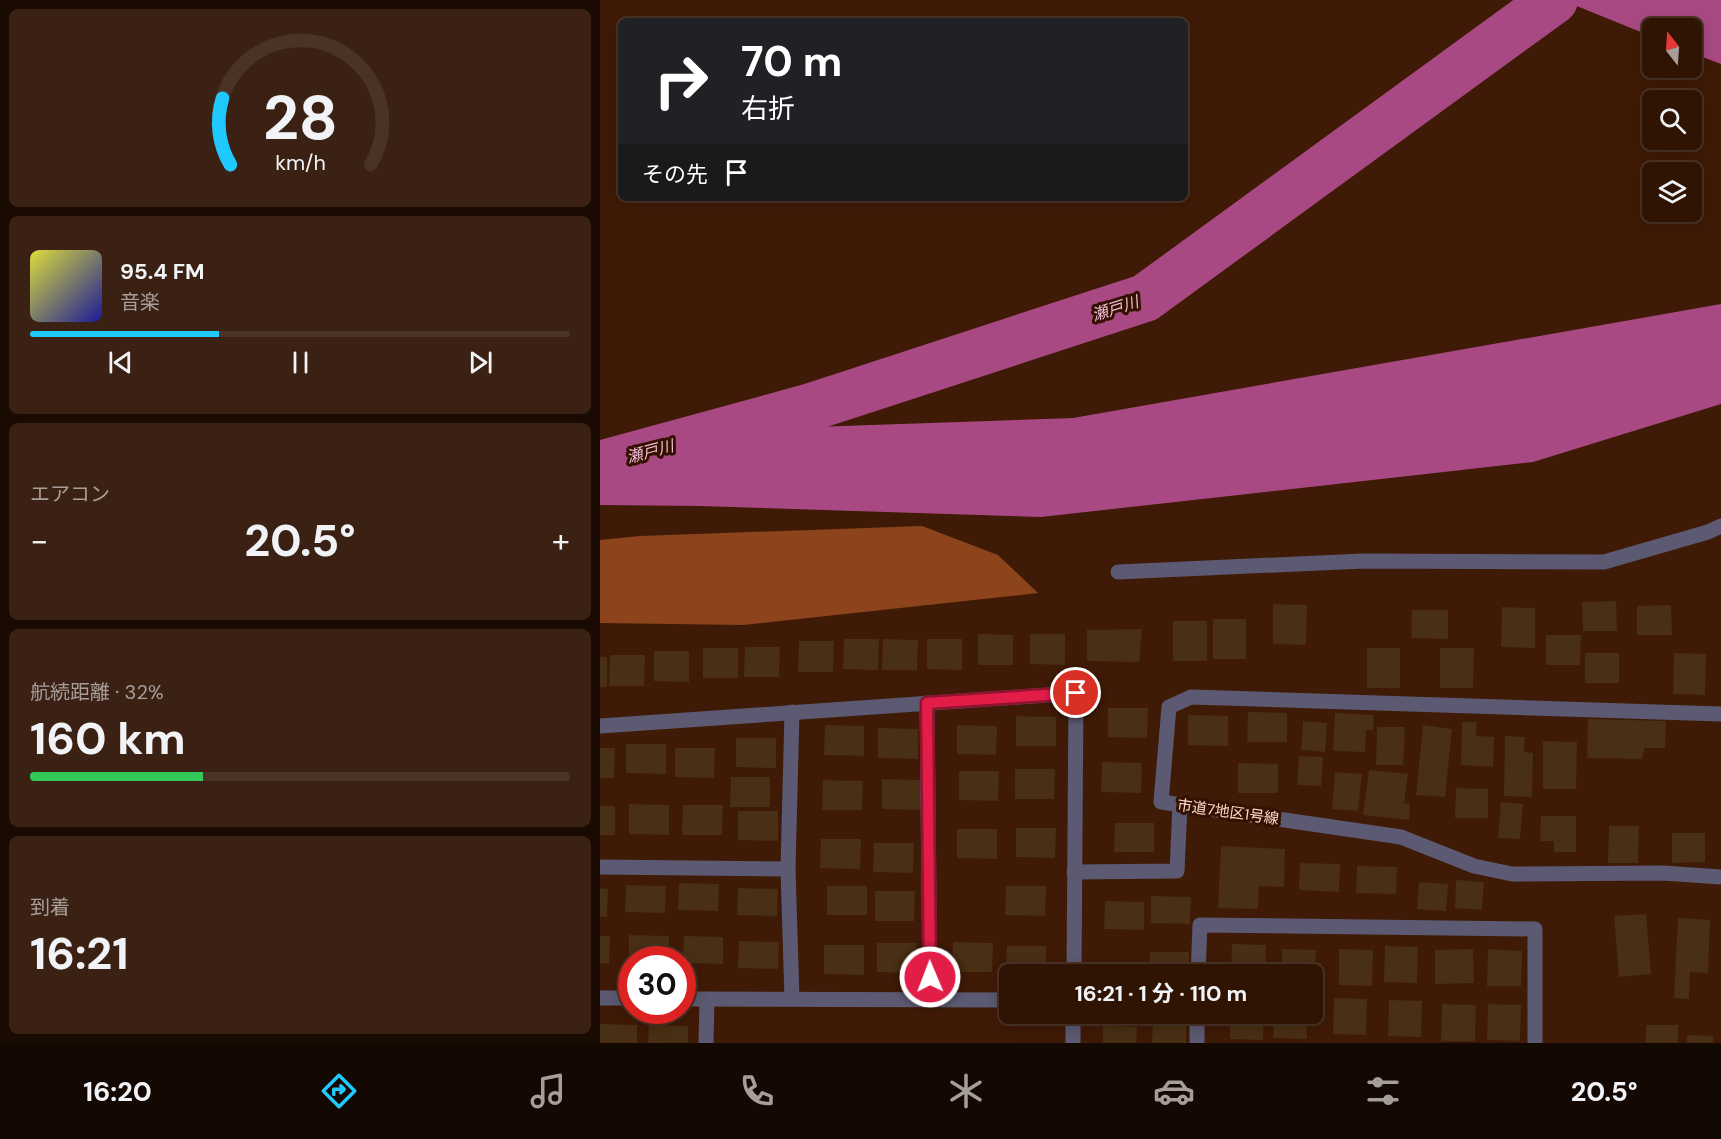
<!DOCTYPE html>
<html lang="ja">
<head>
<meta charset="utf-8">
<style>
  body { margin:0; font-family:"DM Sans","Noto Sans JP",sans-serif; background:#3b2113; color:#f1f3f6; height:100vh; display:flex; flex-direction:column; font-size:22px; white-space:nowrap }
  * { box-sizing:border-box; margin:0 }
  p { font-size:20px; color:#a79e9a }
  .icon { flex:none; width:33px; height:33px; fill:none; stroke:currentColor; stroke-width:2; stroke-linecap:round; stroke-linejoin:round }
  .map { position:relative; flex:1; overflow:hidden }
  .sheet { display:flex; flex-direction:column; gap:9px; padding:9px; background:#1a0b02; width:600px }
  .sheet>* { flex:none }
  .banner { position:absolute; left:18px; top:18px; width:570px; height:183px; border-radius:9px; box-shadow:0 3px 15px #0003,0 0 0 2px #4a3326; background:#202124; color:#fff; overflow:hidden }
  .needle { width:39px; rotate:343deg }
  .buttons { position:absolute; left:1042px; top:18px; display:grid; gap:12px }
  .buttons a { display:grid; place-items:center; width:60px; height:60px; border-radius:9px; background:#2f1404; box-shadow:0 3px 15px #0003,0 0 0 2px #4a3326; font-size:30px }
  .speed { position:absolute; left:18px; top:946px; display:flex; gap:12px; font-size:30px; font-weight:700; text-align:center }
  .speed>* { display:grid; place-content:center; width:78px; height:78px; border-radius:50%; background:#2f1404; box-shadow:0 3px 15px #0003,0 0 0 2px #4a3326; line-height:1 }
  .speed .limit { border:9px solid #d22; background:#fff; color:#111 }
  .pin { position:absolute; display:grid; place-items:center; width:51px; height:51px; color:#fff; margin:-26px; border:3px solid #fff; border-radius:50%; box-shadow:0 2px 6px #0007 }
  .me { position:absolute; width:66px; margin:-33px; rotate:359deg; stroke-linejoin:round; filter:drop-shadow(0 0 4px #0008) }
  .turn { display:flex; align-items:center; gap:21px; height:126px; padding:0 24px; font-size:27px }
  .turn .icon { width:78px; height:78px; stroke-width:2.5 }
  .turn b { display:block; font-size:42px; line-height:51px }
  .then { display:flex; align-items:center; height:57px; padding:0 24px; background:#0003; gap:12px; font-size:22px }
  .big { font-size:45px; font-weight:700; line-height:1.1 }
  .sheet .tile { flex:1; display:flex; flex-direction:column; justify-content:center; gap:9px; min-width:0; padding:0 21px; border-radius:9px; background:#3b2113 }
  .sheet .dial { align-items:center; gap:0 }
  .dial svg { height:156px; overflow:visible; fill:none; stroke:#4a3326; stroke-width:7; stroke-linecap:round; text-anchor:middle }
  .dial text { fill:#f1f3f6; stroke:none }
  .song { display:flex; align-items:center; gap:18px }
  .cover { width:72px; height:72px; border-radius:9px; background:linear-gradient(135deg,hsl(60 70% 55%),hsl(240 70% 35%)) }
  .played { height:6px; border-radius:3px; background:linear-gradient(90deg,#1fc9fd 35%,#4a3326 35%) }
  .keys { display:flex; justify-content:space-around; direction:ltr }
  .heat { display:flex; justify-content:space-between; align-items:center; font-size:33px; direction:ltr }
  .charge { height:9px; border-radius:4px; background:linear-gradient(90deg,#34c759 32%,#4a3326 0) }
  .trip { position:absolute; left:399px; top:964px; width:324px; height:60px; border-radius:9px; background:#2f1404; box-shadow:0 3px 15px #0003,0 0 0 2px #4a3326; font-weight:700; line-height:60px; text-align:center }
  .dock { display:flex; height:96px; justify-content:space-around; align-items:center; background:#130802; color:#a79e9a }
  .dock .icon { width:42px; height:42px }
  .dock .selected { color:#1fc9fd }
  .dock b { font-size:27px; color:#f1f3f6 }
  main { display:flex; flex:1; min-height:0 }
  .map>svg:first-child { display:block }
</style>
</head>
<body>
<main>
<section class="sheet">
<div class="tile dial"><svg viewBox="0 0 100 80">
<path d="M14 69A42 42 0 1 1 86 69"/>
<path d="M14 69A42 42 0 0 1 10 35" stroke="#1fc9fd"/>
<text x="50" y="56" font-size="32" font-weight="700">28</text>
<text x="50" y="72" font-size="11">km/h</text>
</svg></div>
<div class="tile">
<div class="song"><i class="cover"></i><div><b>95.4 FM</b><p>音楽</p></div></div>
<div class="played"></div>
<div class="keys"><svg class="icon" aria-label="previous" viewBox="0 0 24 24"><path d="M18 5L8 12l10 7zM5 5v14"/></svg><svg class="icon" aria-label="pause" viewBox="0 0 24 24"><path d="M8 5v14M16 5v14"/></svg><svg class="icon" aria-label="next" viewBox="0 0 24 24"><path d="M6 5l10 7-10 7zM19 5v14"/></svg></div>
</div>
<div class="tile"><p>エアコン</p>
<div class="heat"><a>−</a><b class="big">20.5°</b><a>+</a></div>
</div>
<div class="tile"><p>航続距離 · 32%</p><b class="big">160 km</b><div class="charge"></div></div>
<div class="tile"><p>到着</p><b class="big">16:21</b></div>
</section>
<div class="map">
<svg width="1121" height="1043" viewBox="0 0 1121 1043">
  <rect width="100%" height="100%" fill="#3f1a06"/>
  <path fill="#8d431b" d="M322 526 398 555 438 593 143 625 0 623V540L40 536Z"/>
  <g fill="#a94983">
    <path d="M962 0H1121V64L1092 53V28H1053V37Z"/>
    <path d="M1121 304V404L933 462 441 517 100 506 0 505V459L127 430 473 418Z"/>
  </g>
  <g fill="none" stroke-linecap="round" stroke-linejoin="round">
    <path stroke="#a94983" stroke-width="48" d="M0 465 208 408 545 298 954 0"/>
  </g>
  <g fill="#492f13">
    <path d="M1016 601 1017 631H983L982 602Z"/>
    <path d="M673 604 707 605 706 645 673 644Z"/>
    <path d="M1071 605 1072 635H1037V606Z"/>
    <path d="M902 607 935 608V648L901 647Z"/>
    <path d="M812 610H848V639L811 638Z"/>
    <rect x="613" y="619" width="33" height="40"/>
    <rect x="573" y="621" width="34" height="40"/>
    <path d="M542 629 539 662 487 661V630Z"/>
    <path d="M378 634 413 635V665H378Z"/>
    <path d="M430 634H465V665L430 664Z"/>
    <path d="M946 635H981L980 665H946Z"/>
    <path d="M244 639H279L278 670 243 669Z"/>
    <path d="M283 639 318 640 317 670H282Z"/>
    <path d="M327 639H362V670L327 669Z"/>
    <path d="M199 641H234L233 672H198Z"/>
    <path d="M145 647H180L179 677H144Z"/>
    <rect x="103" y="648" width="35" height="30"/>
    <rect x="767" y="648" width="33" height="40"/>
    <path d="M840 648H874L873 688H840Z"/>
    <path d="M54 651H89V682L54 681Z"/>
    <rect x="985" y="653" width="34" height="30"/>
    <path d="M1074 653 1106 654 1105 695 1073 694Z"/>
    <path d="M10 655H45L44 686H9Z"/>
    <rect x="0" y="657" width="7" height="30"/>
    <path d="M508 708H548L547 738 508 737Z"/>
    <path d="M648 712 687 713V742H647Z"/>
    <path d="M735 713 774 715 773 730H766L765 752 733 751Z"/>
    <path d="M588 715 628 716V746L588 745Z"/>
    <path d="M416 716 456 717V746H416Z"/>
    <path d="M988 719 1066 721 1065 748H1045L1042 759 987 758Z"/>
    <path d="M703 721 727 723 725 752 701 750Z"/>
    <path d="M862 722H877L876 736 894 737 893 767 861 765Z"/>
    <path d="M225 725 264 726V756L224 755Z"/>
    <path d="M357 725 397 726 396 755 357 754Z"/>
    <path d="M823 725 852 729 845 797 816 795Z"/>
    <path d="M777 727H805L803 765H776Z"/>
    <path d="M278 728 318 729V759L278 758Z"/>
    <path d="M905 736 925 737 924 752 933 753 932 797 904 796Z"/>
    <path d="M136 738H176V768L136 767Z"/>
    <path d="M943 741 977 742 976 789H943Z"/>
    <path d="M26 744H66V774L26 773Z"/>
    <path d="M0 748H15L14 778H0Z"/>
    <path d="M75 748H115L114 778 75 777Z"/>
    <path d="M699 756 723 757 721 786 697 785Z"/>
    <path d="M502 762 542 763 541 793 501 792Z"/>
    <path d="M638 763 678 764V793H638Z"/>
    <path d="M415 769H455L454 799H415Z"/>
    <path d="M769 770 808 774 804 803 810 804 809 820 763 815Z"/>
    <path d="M359 771H399L398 801 359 800Z"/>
    <path d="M735 772 762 774 758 811 732 809Z"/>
    <path d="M131 777H170V807H130Z"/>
    <path d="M282 779 322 780V810L282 809Z"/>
    <path d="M223 780 263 781 262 810H222Z"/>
    <path d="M856 788 888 789V818H855Z"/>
    <path d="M901 802 923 804 920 839 898 838Z"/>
    <path d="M29 804 69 805V835L29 834Z"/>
    <path d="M83 805H123L122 835H82Z"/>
    <rect x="0" y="806" width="15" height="29"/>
    <path d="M138 811H178V841L138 840Z"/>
    <path d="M941 816H976V852H954V841H940Z"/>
    <path d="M515 823H554V852H514Z"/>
    <path d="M1009 826H1039L1038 863H1008Z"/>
    <path d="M416 828H456L455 858 416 857Z"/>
    <path d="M357 829H397V859L357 858Z"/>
    <path d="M1072 833H1105V862L1072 863Z"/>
    <path d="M221 839H261L260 869 220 868Z"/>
    <path d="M274 843H314L313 873 273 872Z"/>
    <path d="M621 846 685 849 684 887 659 886 658 909 618 908Z"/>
    <path d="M700 863 740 864 739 892 699 890Z"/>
    <path d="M757 866 797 867 796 894 756 893Z"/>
    <path d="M856 880 884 882 882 910 855 908Z"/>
    <path d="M819 882 848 884 846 911 817 909Z"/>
    <path d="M79 883 119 884 118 911 78 910Z"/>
    <path d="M26 885 66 886 65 913 25 912Z"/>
    <rect x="227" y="886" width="40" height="29"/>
    <path d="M406 886H446L445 916 405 915Z"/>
    <path d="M0 888 8 889 7 917H0Z"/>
    <path d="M138 888 178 889 177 916 137 915Z"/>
    <path d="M275 891H315L314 921H275Z"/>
    <path d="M551 896 591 897 590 924 551 923Z"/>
    <path d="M505 901 544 902V930L504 929Z"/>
    <path d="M1046 914 1051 974 1019 977 1014 916Z"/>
    <path d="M1078 918 1110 920 1108 973 1090 972 1089 999 1074 998Z"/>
    <path d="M29 935 69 936V960H32V962H29Z"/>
    <path d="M0 936H10L9 964 0 963Z"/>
    <path d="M84 936 123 937V964L83 963Z"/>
    <path d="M139 941 179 942 178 969 138 968Z"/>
    <path d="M353 942 393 943 392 972H352Z"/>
    <path d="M277 943H317L316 973 277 972Z"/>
    <path d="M632 944 666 945 665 975H631Z"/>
    <path d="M224 945H264V975L224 974Z"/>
    <path d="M407 946H446V975H406Z"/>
    <path d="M785 946 818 947 817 983 784 982Z"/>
    <path d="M682 949 716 950 715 986H712V975H682Z"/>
    <path d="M739 949 773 950 772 986 739 985Z"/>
    <path d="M873 949 874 983 835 984V950Z"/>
    <path d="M888 949 922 951 921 986H887Z"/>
    <path d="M550 952H589V975H549Z"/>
    <path d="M734 998 767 999 766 1035 733 1034Z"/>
    <path d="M789 1000 822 1001 821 1037 788 1036Z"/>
    <path d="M842 1004 876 1005 875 1041H841Z"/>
    <path d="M888 1004 921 1005 920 1041 887 1040Z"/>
    <path d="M630 1014H664L663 1040 630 1039Z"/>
    <path d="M674 1014H707V1039L673 1038Z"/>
    <path d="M553 1020H586V1043H552Z"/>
    <path d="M0 1024 37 1025V1043H0Z"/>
    <path d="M49 1025 88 1026V1043H48Z"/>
    <rect x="1046" y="1025" width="32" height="18"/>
    <path d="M503 1026 537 1027 536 1043H503Z"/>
    <path d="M1087 1035 1113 1036V1043H1087Z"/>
  </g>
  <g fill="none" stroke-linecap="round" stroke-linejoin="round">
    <g stroke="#5b5a72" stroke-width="15">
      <path d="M518 572 763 561 1004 562 1108 532 1121 526"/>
      <path d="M327 703 330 1000"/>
      <path d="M192 712 188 869 192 999"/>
      <path d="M1121 714 591 697 569 707 561 802 801 837 874 866 912 874 1063 873 1121 877"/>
      <path d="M0 726 476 693 474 975"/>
      <path d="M0 867 188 869"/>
      <path d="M474 872 577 871 580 804"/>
      <path d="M598 975 600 925 935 929V1043"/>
      <path d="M0 998H32"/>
      <path d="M82 999 410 1000"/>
      <path d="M597 1014V1043"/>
      <path d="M106 1043 107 999"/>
      <path d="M473 1043V1014"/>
    </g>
  </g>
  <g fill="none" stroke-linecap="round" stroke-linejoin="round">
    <g stroke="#92132f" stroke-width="15">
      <path id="route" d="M330 977 327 703 476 693"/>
    </g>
    <use href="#route" stroke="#e11d48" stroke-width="10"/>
  </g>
  <g text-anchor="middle" stroke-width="6" stroke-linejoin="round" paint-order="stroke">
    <g font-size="15" fill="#fad9cb" stroke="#341000">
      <text transform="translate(628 812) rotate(8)" y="5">市道7地区1号線</text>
    </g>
    <g font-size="16" font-style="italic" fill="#f2bed9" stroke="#341000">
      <text transform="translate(515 308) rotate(-18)" y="6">瀬戸川</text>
      <text transform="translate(50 451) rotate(-15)" y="6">瀬戸川</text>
    </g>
  </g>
</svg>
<div class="buttons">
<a><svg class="needle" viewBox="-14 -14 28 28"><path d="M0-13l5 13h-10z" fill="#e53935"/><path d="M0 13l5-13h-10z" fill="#a79e9a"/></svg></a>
<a><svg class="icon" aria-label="search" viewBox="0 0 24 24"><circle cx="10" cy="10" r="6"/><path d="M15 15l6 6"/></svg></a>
<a><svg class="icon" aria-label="layers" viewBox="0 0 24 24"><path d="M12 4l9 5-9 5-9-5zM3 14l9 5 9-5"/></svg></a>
</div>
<div class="speed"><div class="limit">30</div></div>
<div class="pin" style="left:476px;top:693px;background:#d93025"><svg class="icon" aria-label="arrive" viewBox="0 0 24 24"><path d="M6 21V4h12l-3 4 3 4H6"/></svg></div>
<svg class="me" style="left:330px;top:977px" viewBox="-20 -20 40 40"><circle r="17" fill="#e11d48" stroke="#fff" stroke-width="3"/><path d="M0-11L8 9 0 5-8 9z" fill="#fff"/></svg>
<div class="trip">16:21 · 1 分 · 110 m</div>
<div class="banner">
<div class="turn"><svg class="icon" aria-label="right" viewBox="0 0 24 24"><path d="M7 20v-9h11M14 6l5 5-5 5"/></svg><div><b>70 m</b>右折</div></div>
<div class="then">その先<svg class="icon" aria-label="arrive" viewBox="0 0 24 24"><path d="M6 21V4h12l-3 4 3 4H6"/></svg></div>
</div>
</div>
</main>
<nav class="dock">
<b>16:20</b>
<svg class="icon selected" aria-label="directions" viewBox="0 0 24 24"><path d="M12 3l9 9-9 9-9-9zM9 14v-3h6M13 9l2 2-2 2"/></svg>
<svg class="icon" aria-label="music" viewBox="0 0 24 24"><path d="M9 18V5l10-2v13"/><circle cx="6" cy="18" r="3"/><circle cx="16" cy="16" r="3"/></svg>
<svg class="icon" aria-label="phone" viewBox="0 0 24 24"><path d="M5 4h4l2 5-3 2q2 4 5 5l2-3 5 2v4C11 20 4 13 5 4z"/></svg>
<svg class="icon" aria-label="climate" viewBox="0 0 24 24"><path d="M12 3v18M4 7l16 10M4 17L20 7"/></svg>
<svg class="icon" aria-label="car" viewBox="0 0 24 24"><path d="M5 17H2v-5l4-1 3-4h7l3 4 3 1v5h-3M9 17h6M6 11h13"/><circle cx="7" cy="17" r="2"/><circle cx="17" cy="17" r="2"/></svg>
<svg class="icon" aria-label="filters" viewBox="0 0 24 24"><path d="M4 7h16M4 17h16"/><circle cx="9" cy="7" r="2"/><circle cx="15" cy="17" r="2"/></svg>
<b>20.5°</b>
</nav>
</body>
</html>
